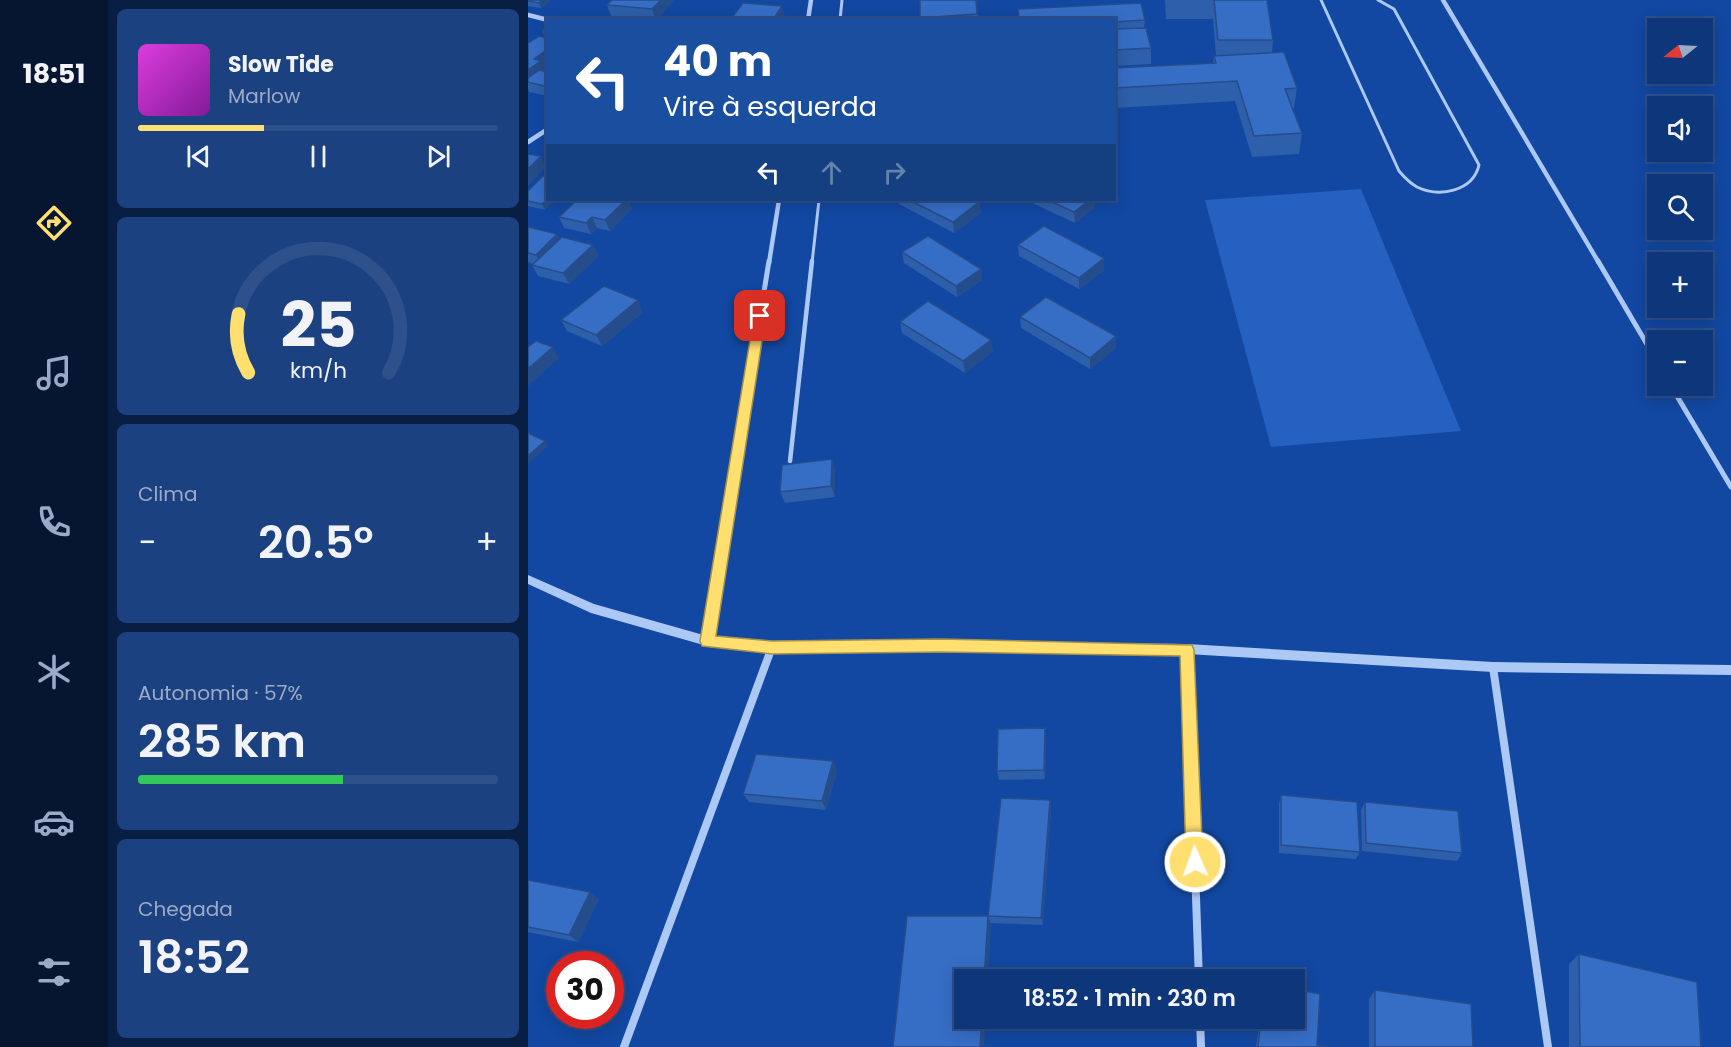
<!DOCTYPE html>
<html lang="pt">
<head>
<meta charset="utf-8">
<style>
  body { margin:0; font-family:Poppins,sans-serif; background:#1c4181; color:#f1f3f6; height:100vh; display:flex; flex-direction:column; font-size:22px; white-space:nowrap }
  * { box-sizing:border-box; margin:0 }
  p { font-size:20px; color:#9babc7 }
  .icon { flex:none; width:33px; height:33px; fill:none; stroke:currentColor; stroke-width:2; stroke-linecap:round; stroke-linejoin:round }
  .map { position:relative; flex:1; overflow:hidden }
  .drawer { display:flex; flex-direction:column; gap:9px; padding:9px; background:#081e43; width:420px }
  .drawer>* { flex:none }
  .top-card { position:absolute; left:18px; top:18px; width:570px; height:183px; border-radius:0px; box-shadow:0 3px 15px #0003,0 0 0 2px #2e508b; background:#1a4fa0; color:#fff; overflow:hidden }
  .needle { width:39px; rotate:252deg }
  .tools { position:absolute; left:1119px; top:18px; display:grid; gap:12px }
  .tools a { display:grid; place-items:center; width:66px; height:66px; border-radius:0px; background:#0e367a; box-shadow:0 3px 15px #0003,0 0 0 2px #2e508b; font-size:30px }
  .speed { position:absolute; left:18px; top:951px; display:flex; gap:12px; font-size:30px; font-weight:700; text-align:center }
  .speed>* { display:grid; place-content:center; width:78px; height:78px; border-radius:50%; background:#0e367a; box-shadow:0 3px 15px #0003,0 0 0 2px #2e508b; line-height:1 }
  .speed .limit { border:9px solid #d22; background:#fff; color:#111 }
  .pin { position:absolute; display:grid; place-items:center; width:51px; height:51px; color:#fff; margin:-26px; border-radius:12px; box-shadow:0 3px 9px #0006 }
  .me { position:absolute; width:66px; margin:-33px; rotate:358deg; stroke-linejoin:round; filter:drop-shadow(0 0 4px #0008) }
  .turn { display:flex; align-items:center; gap:21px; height:126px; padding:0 18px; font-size:27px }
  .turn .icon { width:78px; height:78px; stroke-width:2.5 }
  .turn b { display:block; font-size:42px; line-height:51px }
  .lanes { display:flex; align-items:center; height:57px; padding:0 18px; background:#0003; justify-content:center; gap:30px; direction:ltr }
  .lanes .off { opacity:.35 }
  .big { font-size:45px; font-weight:600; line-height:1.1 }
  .drawer .widget { flex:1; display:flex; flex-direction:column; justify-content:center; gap:9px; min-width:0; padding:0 21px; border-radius:9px; background:#1c4181 }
  .drawer .dial { align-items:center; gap:0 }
  .dial svg { height:156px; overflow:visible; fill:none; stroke:#2e508b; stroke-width:7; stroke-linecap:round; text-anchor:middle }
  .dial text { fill:#f1f3f6; stroke:none }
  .song { display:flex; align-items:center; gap:18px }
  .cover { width:72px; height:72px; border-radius:9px; background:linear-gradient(135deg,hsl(300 70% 55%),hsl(290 70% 35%)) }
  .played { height:6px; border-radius:3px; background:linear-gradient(90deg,#ffdf70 35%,#2e508b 35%) }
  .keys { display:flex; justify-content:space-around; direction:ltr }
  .heat { display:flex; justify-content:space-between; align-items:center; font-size:33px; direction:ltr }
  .charge { height:9px; border-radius:4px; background:linear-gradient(90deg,#34c759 57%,#2e508b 0) }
  .trip { position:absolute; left:426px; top:969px; width:351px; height:60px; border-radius:0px; background:#0e367a; box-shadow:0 3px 15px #0003,0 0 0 2px #2e508b; font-weight:600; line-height:60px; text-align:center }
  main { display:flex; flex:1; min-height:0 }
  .menu { display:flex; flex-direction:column; width:108px; justify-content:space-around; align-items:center; background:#061631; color:#9babc7 }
  .menu .icon { width:42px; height:42px }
  .menu .on { color:#ffdf70 }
  .menu b { font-size:27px; color:#f1f3f6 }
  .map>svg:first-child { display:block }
</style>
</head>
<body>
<main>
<nav class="menu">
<b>18:51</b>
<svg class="icon on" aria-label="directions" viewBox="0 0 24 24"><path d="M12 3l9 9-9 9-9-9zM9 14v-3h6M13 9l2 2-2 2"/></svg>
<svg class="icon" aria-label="music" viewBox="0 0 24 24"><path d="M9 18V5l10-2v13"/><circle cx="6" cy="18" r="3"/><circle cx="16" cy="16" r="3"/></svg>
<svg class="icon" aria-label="phone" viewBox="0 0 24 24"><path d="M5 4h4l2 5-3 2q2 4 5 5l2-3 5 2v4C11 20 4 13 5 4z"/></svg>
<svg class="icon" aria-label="climate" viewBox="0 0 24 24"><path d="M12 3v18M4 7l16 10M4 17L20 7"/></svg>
<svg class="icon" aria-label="car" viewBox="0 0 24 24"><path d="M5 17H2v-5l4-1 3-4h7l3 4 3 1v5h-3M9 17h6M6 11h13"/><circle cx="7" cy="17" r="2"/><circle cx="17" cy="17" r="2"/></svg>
<svg class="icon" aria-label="filters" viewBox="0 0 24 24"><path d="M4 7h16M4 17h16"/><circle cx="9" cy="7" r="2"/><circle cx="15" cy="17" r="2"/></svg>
</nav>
<section class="drawer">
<div class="widget">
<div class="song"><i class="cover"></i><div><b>Slow Tide</b><p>Marlow</p></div></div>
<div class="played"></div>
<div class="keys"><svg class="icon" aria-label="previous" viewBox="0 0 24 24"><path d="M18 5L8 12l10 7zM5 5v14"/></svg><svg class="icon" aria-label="pause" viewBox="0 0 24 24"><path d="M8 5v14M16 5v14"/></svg><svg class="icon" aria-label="next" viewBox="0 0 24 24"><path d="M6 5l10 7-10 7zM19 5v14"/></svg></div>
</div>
<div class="widget dial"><svg viewBox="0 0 100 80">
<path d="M14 69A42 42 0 1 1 86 69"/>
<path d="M14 69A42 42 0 0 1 9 39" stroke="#ffdf70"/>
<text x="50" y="56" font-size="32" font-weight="700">25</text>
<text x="50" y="72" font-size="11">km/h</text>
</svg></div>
<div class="widget"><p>Clima</p>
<div class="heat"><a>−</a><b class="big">20.5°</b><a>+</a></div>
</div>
<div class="widget"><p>Autonomia · 57%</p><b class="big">285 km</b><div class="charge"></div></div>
<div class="widget"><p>Chegada</p><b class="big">18:52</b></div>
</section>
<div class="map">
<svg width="1203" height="1047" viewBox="0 0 1203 1047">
  <rect width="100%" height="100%" fill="#1248a2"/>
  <path fill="#2561c0" d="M833 189 933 431 743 447 677 200Z"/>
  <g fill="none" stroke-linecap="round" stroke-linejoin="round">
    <g stroke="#acc8f5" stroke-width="3">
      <path d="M793 0 871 171C876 177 882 183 889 187 912 198 945 191 951 165L866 9 850 0"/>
      <path d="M312 20 314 0"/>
      <path d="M284 263 291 200"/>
    </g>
    <path stroke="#acc8f5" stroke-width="4.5" d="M262 461 284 261"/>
    <g stroke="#acc8f5" stroke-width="4.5">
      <path d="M915 0 1071 263"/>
      <path d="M0 15 20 20"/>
      <path d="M280 20 283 0"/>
      <path d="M0 142 20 129"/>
      <path d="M241 263 251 200"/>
    </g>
    <g stroke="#acc8f5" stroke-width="5">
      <path d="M1070 261 1130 363"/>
      <path d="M1143 386 1203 487"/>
      <path d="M185 604 241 261"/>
    </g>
    <g stroke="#acc8f5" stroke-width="8">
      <path d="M179 641 185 603"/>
      <path d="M659 649 671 980"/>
      <path d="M965 667 1020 1047"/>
      <path d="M672 1018 673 1047"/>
      <path d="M96 1047 244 647"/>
    </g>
    <path fill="#acc8f5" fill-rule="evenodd" d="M0 575 66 604 179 636 244 642 412 641 659 644 965 662 1203 665V675L965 672 659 654 412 651 244 652 179 646 63 613 0 584Z"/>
  </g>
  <g fill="#2e5faa">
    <path d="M0 0H23L13 8 0 6Z"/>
    <path d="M84 0H146L128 20 83 16 79 5Z"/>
    <path d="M392 0H449L450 20H393Z"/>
    <path d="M637 0H739L745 40 744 53 769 88 766 108H764L774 133 771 154 724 157 707 101 586 108V68L685 63 686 56H688L685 19H638Z"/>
    <path d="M586 20H617L616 28 623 48V64L586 66Z"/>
    <path d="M20 26V36L16 35 14 29Z"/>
    <path d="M0 43 17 71 20 72V96L1 92 0 88Z"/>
    <path d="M20 177 17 210 0 206V191Z"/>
    <path d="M49 200H100L104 209 82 231 69 228 63 234 36 228 31 217Z"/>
    <path d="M370 200H446L451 202 453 213 426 233 371 204Z"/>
    <path d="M498 200H567V207L547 223Z"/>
    <path d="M0 227 32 239 65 245 70 256 41 284 10 276 4 265 5 264 0 262Z"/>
    <path d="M490 245 576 258V270L551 289 491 256Z"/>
    <path d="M374 252 453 269 454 280 429 297 376 263Z"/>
    <path d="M115 312 74 346 39 331 33 320Z"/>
    <path d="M492 317 588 336V348L562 369 493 328Z"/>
    <path d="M372 322 465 351 437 373 374 333Z"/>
    <path d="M307 470V497L257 503 252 492Z"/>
    <path d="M517 728 518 737 517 779 471 780 469 771Z"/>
    <path d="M309 770 298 810 221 802 215 794Z"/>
    <path d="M753 795 832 852 828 859 751 853V804Z"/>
    <path d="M522 800 523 808 515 925 462 923 460 916Z"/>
    <path d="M837 802 934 853 929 861 834 851 833 810Z"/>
    <path d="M0 880 71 899 50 942 0 932Z"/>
    <path d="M1051 954 1173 1047H1041V964Z"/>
    <path d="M847 990 945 1047H841V999Z"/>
    <path d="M732 1018H766L789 1045 801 1047H728Z"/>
  </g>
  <g fill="#264d8b">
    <path d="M14 0H23L13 8 11 3Z"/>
    <path d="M133 0H146L128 20 124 9Z"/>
    <path d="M254 6 257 17 255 20H245Z"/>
    <path d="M20 49V64L15 67 18 72 0 82V70L6 59Z"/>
    <path d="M13 156 18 167 0 186V169Z"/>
    <path d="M20 200H28L17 210 14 204Z"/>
    <path d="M98 200H100L104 209 82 231 77 220Z"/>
    <path d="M562 200H567V207L547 223 546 212Z"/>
    <path d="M451 202 453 213 426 233 425 222Z"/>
    <path d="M64 217 69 228 63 234 58 223Z"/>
    <path d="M29 234 35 245 14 266 8 255Z"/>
    <path d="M65 245 70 256 41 284 35 273Z"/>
    <path d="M576 258V270L551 289V278Z"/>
    <path d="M453 269 454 280 429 297 428 286Z"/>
    <path d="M110 300 115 312 74 346 68 335Z"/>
    <path d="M588 336V348L562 369V358Z"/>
    <path d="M463 340 465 351 437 373 435 361Z"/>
    <path d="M25 347 31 358 0 386V369Z"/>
    <path d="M17 441 20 446 0 464V456Z"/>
    <path d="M304 459 307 470V497L303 486Z"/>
    <path d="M517 728 518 737 517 779 516 770Z"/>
    <path d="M305 761 309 770 298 810 294 801Z"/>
    <path d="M522 800 523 808 515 925 513 918Z"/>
    <path d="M62 892 71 899 50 942 41 935Z"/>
    <path d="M460 916 463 926 460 980H456Z"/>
    <path d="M454 1018H458L456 1047H452Z"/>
  </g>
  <g fill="#366ec6" stroke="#264d8b" stroke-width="1.5">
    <path d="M0 0H14L11 3 0 1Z"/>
    <path d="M84 0H133L124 9 79 5Z"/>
    <path d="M392 0H448L449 14 392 18Z"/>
    <path d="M686 0H739L745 40H690Z"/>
    <path d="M215 3 254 6 245 20H202Z"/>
    <path d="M613 3 617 20 586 22V20H491L490 9Z"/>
    <path d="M20 26V31L14 29Z"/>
    <path d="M618 28 623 48 586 50V29Z"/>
    <path d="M11 36 20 38V49L6 59 13 61 0 70V43Z"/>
    <path d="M756 52 769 88 757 89 774 133 726 136 709 81 586 88V68L688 63 686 56Z"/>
    <path d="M11 70 20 72V87L0 82V78Z"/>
    <path d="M0 154 13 156 0 169Z"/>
    <path d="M15 176 20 177V199L14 204 0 201V191Z"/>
    <path d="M49 200H98L77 220 64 217 58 223 31 217Z"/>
    <path d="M381 200H446L451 202 425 222Z"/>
    <path d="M520 200H562L546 212Z"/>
    <path d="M516 226 576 258 551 278 490 245Z"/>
    <path d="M0 227 29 234 8 255 0 253Z"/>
    <path d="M400 236 453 269 428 286 374 252Z"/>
    <path d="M34 237 65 245 35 273 4 265Z"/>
    <path d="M76 286 110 300 68 335 33 320Z"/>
    <path d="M518 297 588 336 562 358 492 317Z"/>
    <path d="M400 301 463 340 435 361 372 322Z"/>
    <path d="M8 341 25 347 0 369V347Z"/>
    <path d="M0 433 17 441 0 456Z"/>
    <path d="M304 459 303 486 252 492 254 465Z"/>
    <path d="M517 728 516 770 469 771 470 729Z"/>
    <path d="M228 754 305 761 294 801 215 794Z"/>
    <path d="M753 795 829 802 832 852 753 845Z"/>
    <path d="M473 798 522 800 513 918 460 916Z"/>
    <path d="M837 802 930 811 934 853 838 843Z"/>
    <path d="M0 880 62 892 41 935 0 927Z"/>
    <path d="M379 916H460L456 980H436V1018H454L452 1047H365Z"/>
    <path d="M1051 954 1169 982 1173 1047H1052Z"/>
    <path d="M766 989 792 994 789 1045 801 1047H730L733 1018H766Z"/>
    <path d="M847 990 943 1004 945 1047H847Z"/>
  </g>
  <path fill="#ffdf70" stroke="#a69149" stroke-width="1.5" d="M232 312 238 316 188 636 244 641 412 639 664 645 666 650 675 862 673 867 667 870 661 867 658 862 652 656 412 652 244 654 174 646 172 641 226 316Z"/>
</svg>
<div class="tools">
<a><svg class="needle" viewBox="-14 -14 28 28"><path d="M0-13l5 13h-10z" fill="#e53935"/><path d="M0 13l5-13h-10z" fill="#9babc7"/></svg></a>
<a><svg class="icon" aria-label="sound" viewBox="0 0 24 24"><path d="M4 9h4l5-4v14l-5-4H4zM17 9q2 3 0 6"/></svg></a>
<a><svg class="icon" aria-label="search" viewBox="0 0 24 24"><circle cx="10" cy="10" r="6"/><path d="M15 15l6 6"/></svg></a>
<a>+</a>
<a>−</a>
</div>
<div class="speed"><div class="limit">30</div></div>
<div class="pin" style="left:232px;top:316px;background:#d93025"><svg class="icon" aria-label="arrive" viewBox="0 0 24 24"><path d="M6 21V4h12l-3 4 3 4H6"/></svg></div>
<svg class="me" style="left:667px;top:862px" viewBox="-20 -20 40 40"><circle r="17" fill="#ffdf70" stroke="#fff" stroke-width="3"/><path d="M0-11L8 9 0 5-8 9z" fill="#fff"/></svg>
<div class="trip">18:52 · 1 min · 230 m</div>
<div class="top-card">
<div class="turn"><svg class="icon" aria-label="left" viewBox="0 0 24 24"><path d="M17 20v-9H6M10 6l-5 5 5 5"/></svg><div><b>40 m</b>Vire à esquerda</div></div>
<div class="lanes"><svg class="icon" aria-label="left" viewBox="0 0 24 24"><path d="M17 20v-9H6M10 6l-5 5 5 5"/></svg><svg class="icon off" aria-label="ahead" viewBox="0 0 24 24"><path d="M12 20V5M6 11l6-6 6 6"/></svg><svg class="icon off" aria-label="right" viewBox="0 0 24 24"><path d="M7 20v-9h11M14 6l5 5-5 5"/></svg></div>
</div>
</div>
</main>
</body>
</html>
